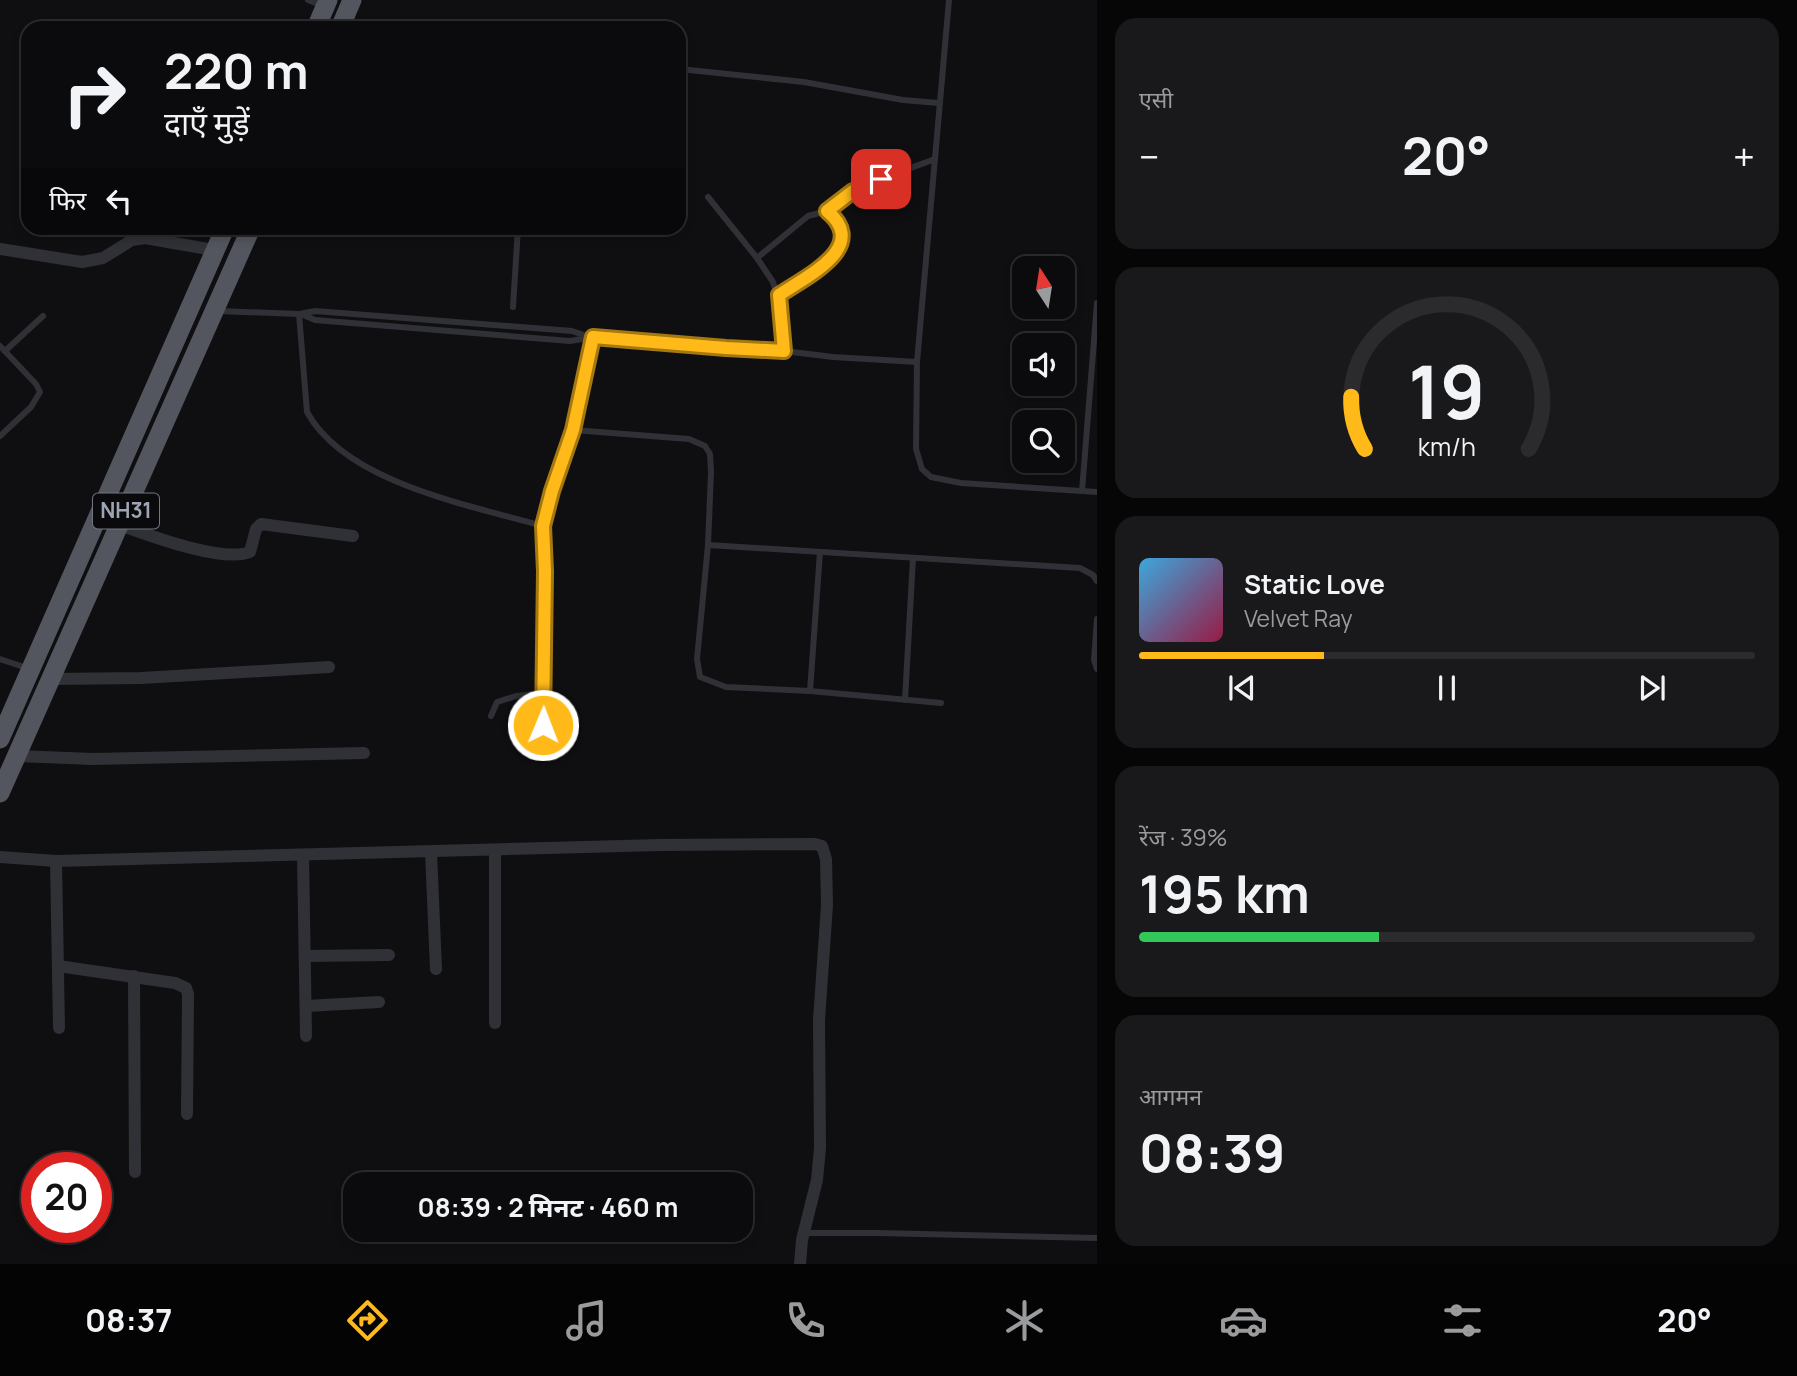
<!DOCTYPE html>
<html lang="hi">
<head>
<meta charset="utf-8">
<style>
  body { margin:0; font-family:Manrope,"Noto Sans Devanagari",sans-serif; background:#19191b; color:#f1f3f6; height:100vh; display:flex; flex-direction:column; font-size:26px; white-space:nowrap }
  * { box-sizing:border-box; margin:0 }
  p { font-size:23px; color:#9a9b9d }
  .icon { flex:none; width:38px; height:38px; fill:none; stroke:currentColor; stroke-width:2; stroke-linecap:round; stroke-linejoin:round }
  .map { position:relative; flex:1; overflow:hidden }
  .details { display:flex; flex-direction:column; gap:18px; padding:18px; background:#060607; width:700px }
  .details>* { flex:none }
  .guide { position:absolute; left:21px; top:21px; width:665px; height:214px; border-radius:21px; box-shadow:0 4px 10px #0003,0 0 0 2px #2b2b2e; background:#0b0b0d; color:#f1f3f6; overflow:hidden }
  .needle { width:46px; rotate:348deg }
  .controls { position:absolute; left:1012px; top:256px; display:grid; gap:14px }
  .controls a { display:grid; place-items:center; width:63px; height:63px; border-radius:14px; background:#0b0b0d; box-shadow:0 4px 10px #0003,0 0 0 2px #2b2b2e; font-size:35px }
  .speed { position:absolute; left:21px; top:1152px; display:flex; gap:14px; font-size:35px; font-weight:700; text-align:center }
  .speed>* { display:grid; place-content:center; width:91px; height:91px; border-radius:50%; background:#0b0b0d; box-shadow:0 4px 10px #0003,0 0 0 2px #2b2b2e; line-height:1 }
  .speed .limit { border:10px solid #d22; background:#fff; color:#111 }
  .pin { position:absolute; display:grid; place-items:center; width:60px; height:60px; color:#fff; margin:-30px; border-radius:14px; box-shadow:0 4px 10px #0006 }
  .me { position:absolute; width:77px; margin:-38px; rotate:1deg; stroke-linejoin:round; filter:drop-shadow(0 0 5px #0008) }
  .turn { display:flex; align-items:center; gap:24px; height:147px; padding:0 28px; font-size:32px }
  .turn .icon { width:91px; height:91px; stroke-width:2.5 }
  .turn b { display:block; font-size:49px; line-height:60px }
  .then { display:flex; align-items:center; height:66px; padding:0 28px; background:#0003; gap:14px; font-size:26px }
  .big { font-size:52px; font-weight:700; line-height:1.1 }
  .details .card { flex:1; display:flex; flex-direction:column; justify-content:center; gap:10px; min-width:0; padding:0 24px; border-radius:21px; background:#19191b }
  .details .dial { align-items:center; gap:0 }
  .dial svg { height:182px; overflow:visible; fill:none; stroke:#2b2b2e; stroke-width:7; stroke-linecap:round; text-anchor:middle }
  .dial text { fill:#f1f3f6; stroke:none }
  .song { display:flex; align-items:center; gap:21px }
  .cover { width:84px; height:84px; border-radius:10px; background:linear-gradient(135deg,hsl(200 70% 55%),hsl(340 70% 35%)) }
  .played { height:7px; border-radius:4px; background:linear-gradient(90deg,#ffba19 30%,#2b2b2e 30%) }
  .keys { display:flex; justify-content:space-around; direction:ltr }
  .heat { display:flex; justify-content:space-between; align-items:center; font-size:38px; direction:ltr }
  .charge { height:10px; border-radius:5px; background:linear-gradient(90deg,#34c759 39%,#2b2b2e 0) }
  .trip { position:absolute; left:343px; top:1172px; width:410px; height:70px; border-radius:21px; background:#0b0b0d; box-shadow:0 4px 10px #0003,0 0 0 2px #2b2b2e; font-weight:700; line-height:70px; text-align:center }
  .dock { display:flex; height:112px; justify-content:space-around; align-items:center; background:#040405; color:#9a9b9d }
  .dock .icon { width:49px; height:49px }
  .dock .on { color:#ffba19 }
  .dock b { font-size:32px; color:#f1f3f6 }
  main { display:flex; flex:1; min-height:0 }
  .map>svg:first-child { display:block }
</style>
</head>
<body>
<main>
<div class="map">
<svg width="1097" height="1264" viewBox="0 0 1097 1264">
  <rect width="100%" height="100%" fill="#0f0f11"/>
  <g fill="none" stroke-linecap="round" stroke-linejoin="round">
    <g stroke="#303136" stroke-width="6">
      <path d="M308 0 323 6"/>
      <path d="M949 0 917 362 916 449 922 469 931 477 961 483 1097 492"/>
      <path d="M679 69 804 82 903 100 939 103"/>
      <path d="M708 197 757 258 773 282 781 308 784 351"/>
      <path d="M827 211C859 185 897 173 935 159"/>
      <path d="M757 258 808 216 827 211C871 246 805 277 779 295"/>
      <path d="M513 307 518 228"/>
      <path d="M219 311 299 314 315 311 572 331 587 336"/>
      <path d="M299 314 307 412C346 483 469 505 543 526"/>
      <path d="M301 314 315 320 570 341 593 337 784 351 833 357 917 362"/>
      <path d="M0 346 36 384 40 392 31 407 0 436"/>
      <path d="M5 351 43 316"/>
      <path d="M573 430 689 439 705 446 710 454 711 472 708 545 697 659 700 677 726 687 810 691 941 703"/>
      <path d="M1082 491 1097 303"/>
      <path d="M708 545 1080 568 1093 575 1097 581"/>
      <path d="M1097 619 1094 660 1097 669"/>
      <path d="M0 659 27 668"/>
      <path d="M810 691 820 552"/>
      <path d="M905 700 913 558"/>
      <path d="M491 716 497 702 516 696 544 693"/>
      <path d="M543 725 545 571 543 526 552 490 573 430 593 337"/>
      <path d="M804 1233H878L1097 1238"/>
    </g>
    <g stroke="#303136" stroke-width="12">
      <path d="M0 249 82 262 103 258 132 240 145 238 214 250"/>
      <path d="M120 525C148 535 222 563 250 552L256 529 261 524 353 536"/>
      <path d="M52 679 141 678 329 667"/>
      <path d="M17 756 93 759 364 753"/>
      <path d="M431 852 436 969"/>
      <path d="M303 855 306 1036"/>
      <path d="M0 857 56 861 660 845 815 844 822 846 826 859 827 905 819 1020 820 1148 817 1180 802 1240 800 1264"/>
      <path d="M56 861 59 1028"/>
      <path d="M305 956 389 955"/>
      <path d="M58 966 175 983 186 988 188 994 187 1114"/>
      <path d="M134 976 135 1172"/>
      <path d="M306 1006 379 1002"/>
      <path d="M495 1023V850"/>
    </g>
    <g stroke="#54565f" stroke-width="19">
      <path d="M316 28 328 0"/>
      <path d="M340 28 352 0"/>
      <path d="M0 739 225 228"/>
      <path d="M0 793 251 228"/>
    </g>
  </g>
  <g fill="none" stroke-linecap="round" stroke-linejoin="round">
    <g stroke="#a67910" stroke-width="18">
      <path id="route" d="M543 725 545 571 543 526 552 491 573 430 593 337 726 348 784 351 779 295C805 277 871 247 827 211L853 191 881 179"/>
    </g>
    <use href="#route" stroke="#ffba19" stroke-width="12"/>
  </g>
  <g text-anchor="middle" stroke-width="5" stroke-linejoin="round" paint-order="stroke">
    <rect fill="#0a0a0c" stroke="#727682" stroke-width="2" x="93" y="493.5" width="66" height="35" rx="5"/>
    <g font-size="21" font-weight="bold" fill="#9fa4b4">
      <text x="126" y="518">NH31</text>
    </g>
  </g>
</svg>
<div class="controls">
<a><svg class="needle" viewBox="-14 -14 28 28"><path d="M0-13l5 13h-10z" fill="#e53935"/><path d="M0 13l5-13h-10z" fill="#9a9b9d"/></svg></a>
<a><svg class="icon" aria-label="sound" viewBox="0 0 24 24"><path d="M4 9h4l5-4v14l-5-4H4zM17 9q2 3 0 6"/></svg></a>
<a><svg class="icon" aria-label="search" viewBox="0 0 24 24"><circle cx="10" cy="10" r="6"/><path d="M15 15l6 6"/></svg></a>
</div>
<div class="speed"><div class="limit">20</div></div>
<div class="pin" style="left:881px;top:179px;background:#d93025"><svg class="icon" aria-label="arrive" viewBox="0 0 24 24"><path d="M6 21V4h12l-3 4 3 4H6"/></svg></div>
<svg class="me" style="left:543px;top:725px" viewBox="-20 -20 40 40"><circle r="17" fill="#ffba19" stroke="#fff" stroke-width="3"/><path d="M0-11L8 9 0 5-8 9z" fill="#fff"/></svg>
<div class="trip">08:39 · 2 मिनट · 460 m</div>
<div class="guide">
<div class="turn"><svg class="icon" aria-label="right" viewBox="0 0 24 24"><path d="M7 20v-9h11M14 6l5 5-5 5"/></svg><div><b>220 m</b>दाएँ मुड़ें</div></div>
<div class="then">फिर<svg class="icon" aria-label="left" viewBox="0 0 24 24"><path d="M17 20v-9H6M10 6l-5 5 5 5"/></svg></div>
</div>
</div>
<section class="details">
<div class="card"><p>एसी</p>
<div class="heat"><a>−</a><b class="big">20°</b><a>+</a></div>
</div>
<div class="card dial"><svg viewBox="0 0 100 80">
<path d="M14 69A42 42 0 1 1 86 69"/>
<path d="M14 69A42 42 0 0 1 8 46" stroke="#ffba19"/>
<text x="50" y="56" font-size="32" font-weight="700">19</text>
<text x="50" y="72" font-size="11">km/h</text>
</svg></div>
<div class="card">
<div class="song"><i class="cover"></i><div><b>Static Love</b><p>Velvet Ray</p></div></div>
<div class="played"></div>
<div class="keys"><svg class="icon" aria-label="previous" viewBox="0 0 24 24"><path d="M18 5L8 12l10 7zM5 5v14"/></svg><svg class="icon" aria-label="pause" viewBox="0 0 24 24"><path d="M8 5v14M16 5v14"/></svg><svg class="icon" aria-label="next" viewBox="0 0 24 24"><path d="M6 5l10 7-10 7zM19 5v14"/></svg></div>
</div>
<div class="card"><p>रेंज · 39%</p><b class="big">195 km</b><div class="charge"></div></div>
<div class="card"><p>आगमन</p><b class="big">08:39</b></div>
</section>
</main>
<nav class="dock">
<b>08:37</b>
<svg class="icon on" aria-label="directions" viewBox="0 0 24 24"><path d="M12 3l9 9-9 9-9-9zM9 14v-3h6M13 9l2 2-2 2"/></svg>
<svg class="icon" aria-label="music" viewBox="0 0 24 24"><path d="M9 18V5l10-2v13"/><circle cx="6" cy="18" r="3"/><circle cx="16" cy="16" r="3"/></svg>
<svg class="icon" aria-label="phone" viewBox="0 0 24 24"><path d="M5 4h4l2 5-3 2q2 4 5 5l2-3 5 2v4C11 20 4 13 5 4z"/></svg>
<svg class="icon" aria-label="climate" viewBox="0 0 24 24"><path d="M12 3v18M4 7l16 10M4 17L20 7"/></svg>
<svg class="icon" aria-label="car" viewBox="0 0 24 24"><path d="M5 17H2v-5l4-1 3-4h7l3 4 3 1v5h-3M9 17h6M6 11h13"/><circle cx="7" cy="17" r="2"/><circle cx="17" cy="17" r="2"/></svg>
<svg class="icon" aria-label="filters" viewBox="0 0 24 24"><path d="M4 7h16M4 17h16"/><circle cx="9" cy="7" r="2"/><circle cx="15" cy="17" r="2"/></svg>
<b>20°</b>
</nav>
</body>
</html>
